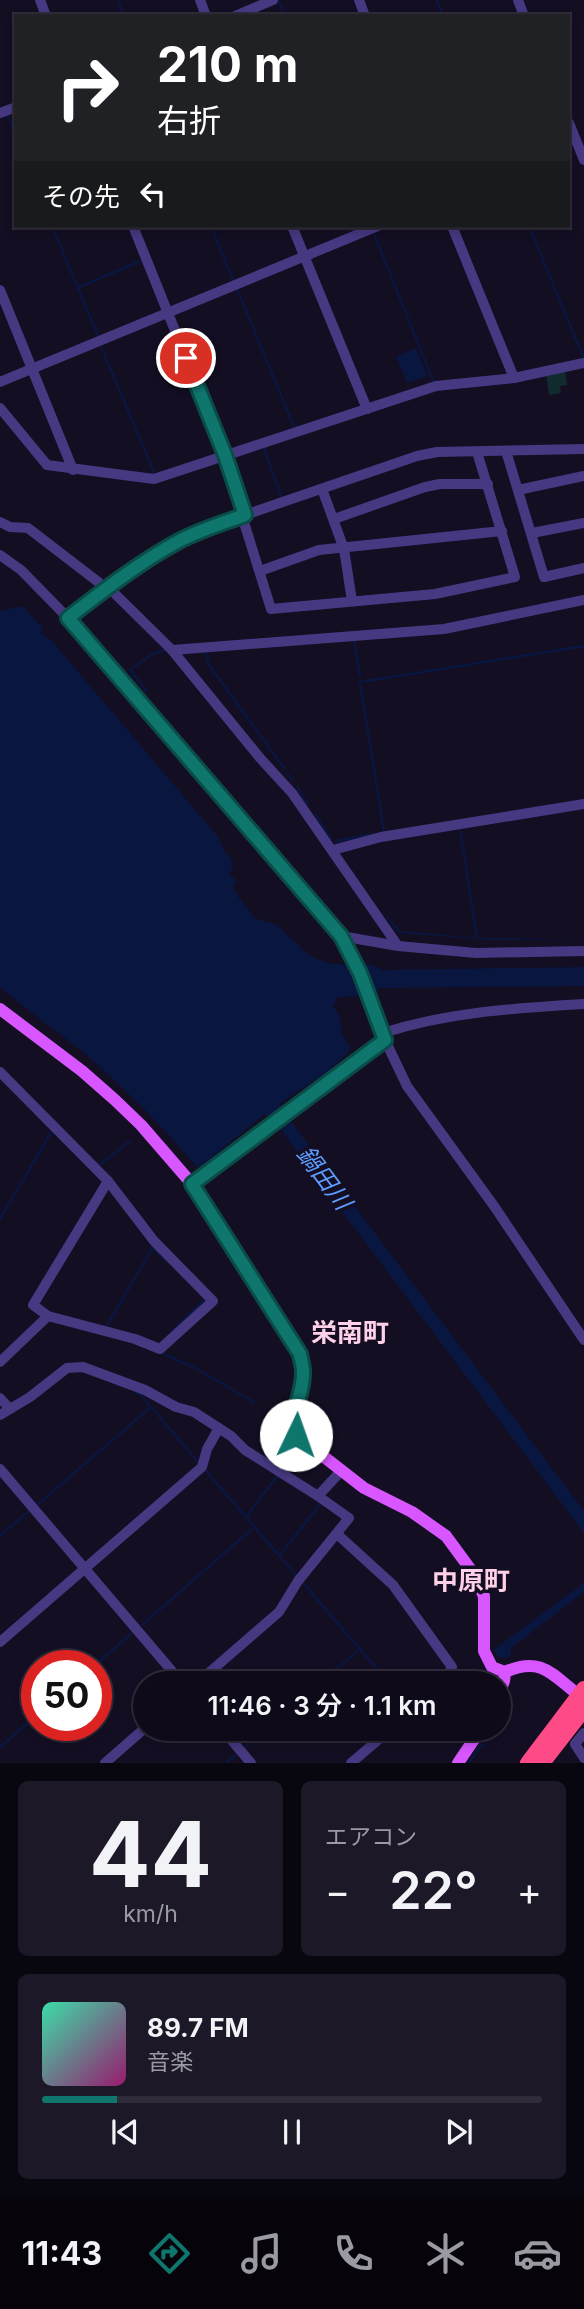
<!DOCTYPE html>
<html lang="ja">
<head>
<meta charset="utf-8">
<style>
  body { margin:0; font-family:Inter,"Noto Sans JP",sans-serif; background:#1d1827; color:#f1f3f6; height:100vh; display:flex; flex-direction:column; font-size:26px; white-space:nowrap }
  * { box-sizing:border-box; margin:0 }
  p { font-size:23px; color:#9b9aa2 }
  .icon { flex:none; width:38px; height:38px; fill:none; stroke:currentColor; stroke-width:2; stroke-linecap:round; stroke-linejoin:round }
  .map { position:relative; height:1763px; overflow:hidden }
  .details { display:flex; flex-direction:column; gap:18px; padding:18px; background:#08060e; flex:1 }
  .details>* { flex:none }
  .guide { position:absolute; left:14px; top:14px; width:556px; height:214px; border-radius:0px; box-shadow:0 4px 10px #0003,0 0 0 2px #2f2b39; background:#202124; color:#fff; overflow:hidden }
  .speed { position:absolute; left:21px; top:1650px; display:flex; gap:14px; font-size:35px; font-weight:700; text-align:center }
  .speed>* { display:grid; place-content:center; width:91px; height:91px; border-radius:50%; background:#0f0a1a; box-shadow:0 4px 10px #0003,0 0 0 2px #2f2b39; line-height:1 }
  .speed .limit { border:10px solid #d22; background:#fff; color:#111 }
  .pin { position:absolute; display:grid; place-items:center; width:60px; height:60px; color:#fff; margin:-30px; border:4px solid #fff; border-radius:50%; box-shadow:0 2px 7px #0007 }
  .me { position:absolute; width:77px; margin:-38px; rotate:3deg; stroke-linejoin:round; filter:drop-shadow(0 0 5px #0008) }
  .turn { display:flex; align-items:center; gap:24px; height:147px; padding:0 28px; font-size:32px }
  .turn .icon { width:91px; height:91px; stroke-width:2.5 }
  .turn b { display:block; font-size:49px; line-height:60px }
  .then { display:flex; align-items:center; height:66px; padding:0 28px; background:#0003; gap:14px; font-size:26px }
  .big { font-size:52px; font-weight:600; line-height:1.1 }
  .details .card { flex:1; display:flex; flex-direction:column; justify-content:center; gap:10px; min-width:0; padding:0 24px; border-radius:10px; background:#1d1827 }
  .details .dial { align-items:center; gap:0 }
  .dial b { font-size:91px; line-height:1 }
  .song { display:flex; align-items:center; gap:21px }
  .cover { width:84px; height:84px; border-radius:10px; background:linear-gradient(135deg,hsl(160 70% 55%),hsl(320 70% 35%)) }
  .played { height:7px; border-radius:4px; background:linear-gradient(90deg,#0f766e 15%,#2f2b39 15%) }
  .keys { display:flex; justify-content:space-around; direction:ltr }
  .heat { display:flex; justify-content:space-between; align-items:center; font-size:38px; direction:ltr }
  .details .tiles { flex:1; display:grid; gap:18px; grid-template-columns:1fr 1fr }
  .card:last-child { grid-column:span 2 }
  .trip { position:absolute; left:133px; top:1671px; width:378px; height:70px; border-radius:35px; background:#0f0a1a; box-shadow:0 4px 10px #0003,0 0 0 2px #2f2b39; font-weight:600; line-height:70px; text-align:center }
  .tab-bar { display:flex; height:112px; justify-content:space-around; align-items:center; background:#06040a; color:#9b9aa2 }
  .tab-bar .icon { width:49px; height:49px }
  .tab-bar .on { color:#0f766e }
  .tab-bar b { font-size:32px; color:#f1f3f6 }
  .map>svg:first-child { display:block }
</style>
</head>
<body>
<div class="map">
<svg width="584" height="1763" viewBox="0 0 584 1763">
  <rect width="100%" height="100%" fill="#140e23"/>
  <path fill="#112a2d" d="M565 371 567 385 560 386 561 393 549 395 546 374Z"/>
  <g fill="#091640">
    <path d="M416 348 427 376 407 383 396 356Z"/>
    <path d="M18 607H23L43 628 41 633 52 641 219 838 226 855H229C234 862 234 866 229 874L237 881 233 886 239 898 255 918 277 925 311 957 331 964 351 965 366 963 383 970 584 967V986L379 988 377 992 364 996 338 997 333 1006 340 1017 342 1034 349 1046V1052L327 1072 279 1104 282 1108 278 1111 283 1118 287 1116 584 1511V1533L271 1117 269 1118 265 1114 198 1168C164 1128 128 1092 89 1057 60 1033 29 1012 0 987V611Z"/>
    <path d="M387 916 401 931 477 938 584 939 490 940 399 933 386 917Z"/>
    <path d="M584 1583V1592L511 1648V1656L500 1659 493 1650Z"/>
  </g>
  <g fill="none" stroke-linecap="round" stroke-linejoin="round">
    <g stroke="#091640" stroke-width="2.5">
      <path d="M118 0 124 16"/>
      <path d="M437 0 443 16"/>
      <path d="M279 1 285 16"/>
      <path d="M6 113 16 136"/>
      <path d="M52 226 98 336"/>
      <path d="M211 226 233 280"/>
      <path d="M529 226 584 359"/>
      <path d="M374 234 434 383"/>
      <path d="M79 287 141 261"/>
      <path d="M237 289 295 429"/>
      <path d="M101 346 155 475"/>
      <path d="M264 448 281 496"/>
      <path d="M354 641 360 676"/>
      <path d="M206 652 209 665 284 768"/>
      <path d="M147 691 130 670 152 654 165 650"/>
      <path d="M287 773 292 780"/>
      <path d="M297 787 308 805"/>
      <path d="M315 814 331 839"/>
      <path d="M460 829 477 938"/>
      <path d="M384 832 360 682 584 646"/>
      <path d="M336 841 372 834"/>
      <path d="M98 1166 130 1141"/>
      <path d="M0 1219 52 1131"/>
      <path d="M152 1246 164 1259"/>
      <path d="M105 1329 153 1247"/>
      <path d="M172 1331 205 1299"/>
      <path d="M164 1354 195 1368 254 1402"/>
      <path d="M135 1392 140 1394 198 1462"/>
      <path d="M206 1471 296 1575"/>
      <path d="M37 1505 151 1407"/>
      <path d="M246 1517 278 1475"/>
      <path d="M0 1536 29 1511"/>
      <path d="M280 1555 321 1503"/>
      <path d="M303 1583 390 1684"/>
      <path d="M142 1625 252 1529"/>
      <path d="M94 1666 131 1634"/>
      <path d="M319 1684 360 1649"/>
      <path d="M246 1746 266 1729"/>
      <path d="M0 1747 37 1715"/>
      <path d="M226 1763 236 1755"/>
      <path d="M469 1763 482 1744 485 1746"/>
    </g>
    <g stroke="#463982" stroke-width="10">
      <path d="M40 0 46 16"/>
      <path d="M200 0 206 16"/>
      <path d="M359 0 365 16"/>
      <path d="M518 0 524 16"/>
      <path d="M235 16 273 0"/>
      <path d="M0 113 16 107"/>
      <path d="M569 123 584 160"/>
      <path d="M133 226 225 455 245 515"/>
      <path d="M292 226 367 409"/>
      <path d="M452 226 514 378"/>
      <path d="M0 290 73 470"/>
      <path d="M0 382 378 226"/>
      <path d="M0 408 47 465 154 479 436 386 514 378 584 363"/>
      <path d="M506 451 544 577 584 568"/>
      <path d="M322 489 344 549 352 601"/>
      <path d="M518 490 584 476"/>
      <path d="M242 516 271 609 435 594 515 577 477 452"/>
      <path d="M334 519 425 487 440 484H488"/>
      <path d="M0 522 10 527 28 528 106 588"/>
      <path d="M532 533 584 523"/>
      <path d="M0 555 21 570 68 618 341 936 360 973 385 1040 407 1086 494 1206 584 1340"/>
      <path d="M260 571 319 550 502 531"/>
      <path d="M108 587 172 650 260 758 292 793 398 946"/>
      <path d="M68 618 154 556 204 529 417 456 437 452 584 449"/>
      <path d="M172 650 444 629 584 600"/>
      <path d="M333 850 381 837 584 804"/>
      <path d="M341 936 398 946 476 953 584 951"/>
      <path d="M383 1033C449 1012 515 1008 584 1004"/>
      <path d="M0 1072 108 1181 154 1241 213 1301 160 1349 135 1339 48 1316"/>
      <path d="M192 1184 385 1040"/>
      <path d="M0 1362 48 1316 33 1305 108 1181"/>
      <path d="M0 1398 10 1409"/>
      <path d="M0 1415 30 1397 67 1368 83 1367 145 1390 176 1407 194 1412 231 1436 245 1450 318 1496"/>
      <path d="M0 1469 183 1684"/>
      <path d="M337 1534 393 1585 452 1667 443 1684"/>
      <path d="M0 1642 202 1467 207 1449 219 1428"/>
      <path d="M196 1684 279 1612 298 1581 349 1518 318 1496 341 1471"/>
      <path d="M222 1729 251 1763"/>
      <path d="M584 1733 575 1744 584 1758"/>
      <path d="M105 1763 145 1728"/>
      <path d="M351 1763 391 1729"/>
    </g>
    <g stroke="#d856ff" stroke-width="12">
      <path d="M0 1009 82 1071 115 1100 141 1125 173 1162 192 1184 300 1354 303 1371 293 1417 296 1435 364 1488 412 1512 446 1536 471 1570 484 1596V1651L492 1667 505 1672 504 1681 499 1694"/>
      <path d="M505 1672C544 1655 553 1677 584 1699"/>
      <path d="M458 1763 481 1729"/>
    </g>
    <g stroke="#ff4a88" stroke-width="16">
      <path d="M528 1763 584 1689"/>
      <path d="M542 1763 584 1709"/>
    </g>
  </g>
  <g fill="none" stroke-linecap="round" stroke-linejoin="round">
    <g stroke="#0a4d48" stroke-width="18">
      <path id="route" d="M186 358 225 455 245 515C223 523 200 530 179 541 140 562 104 590 68 618L341 936 360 973 385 1040 192 1184 300 1354C301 1360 303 1366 303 1372 304 1394 289 1413 296 1435"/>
    </g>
    <use href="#route" stroke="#0f766e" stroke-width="12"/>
  </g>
  <g text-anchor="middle" stroke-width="7" stroke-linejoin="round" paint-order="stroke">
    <g font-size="24" font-style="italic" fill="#5d9dff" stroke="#140e23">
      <text transform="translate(324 1178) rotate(53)" y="8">鍋田川</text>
    </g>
    <g font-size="26" font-weight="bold" fill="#ffd1e8" stroke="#140e23">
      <text x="350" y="1342">栄南町</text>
      <text x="471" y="1590">中原町</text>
    </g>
  </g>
</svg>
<div class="speed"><div class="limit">50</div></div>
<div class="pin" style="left:186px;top:358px;background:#d93025"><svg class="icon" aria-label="arrive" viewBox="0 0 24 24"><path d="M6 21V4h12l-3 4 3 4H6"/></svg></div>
<svg class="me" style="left:296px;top:1435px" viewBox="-20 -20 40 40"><circle r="19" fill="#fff"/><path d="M0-13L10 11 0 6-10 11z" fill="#0f766e"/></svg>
<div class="trip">11:46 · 3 分 · 1.1 km</div>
<div class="guide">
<div class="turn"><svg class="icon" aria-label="right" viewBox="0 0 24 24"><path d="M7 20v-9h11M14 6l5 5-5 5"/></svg><div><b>210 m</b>右折</div></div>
<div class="then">その先<svg class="icon" aria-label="left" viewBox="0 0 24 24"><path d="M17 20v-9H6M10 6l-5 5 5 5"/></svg></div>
</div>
</div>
<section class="details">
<div class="tiles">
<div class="card dial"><b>44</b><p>km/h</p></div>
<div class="card"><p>エアコン</p>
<div class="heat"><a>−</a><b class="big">22°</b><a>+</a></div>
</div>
<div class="card">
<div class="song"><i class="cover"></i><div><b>89.7 FM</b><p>音楽</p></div></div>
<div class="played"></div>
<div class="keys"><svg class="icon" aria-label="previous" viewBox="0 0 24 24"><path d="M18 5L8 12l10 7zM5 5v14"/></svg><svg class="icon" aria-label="pause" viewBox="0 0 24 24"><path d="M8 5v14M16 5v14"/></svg><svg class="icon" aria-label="next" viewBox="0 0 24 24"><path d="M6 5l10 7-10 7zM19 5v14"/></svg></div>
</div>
</div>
</section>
<nav class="tab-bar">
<b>11:43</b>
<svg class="icon on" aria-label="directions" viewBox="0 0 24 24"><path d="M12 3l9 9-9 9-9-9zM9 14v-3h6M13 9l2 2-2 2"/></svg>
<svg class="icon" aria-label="music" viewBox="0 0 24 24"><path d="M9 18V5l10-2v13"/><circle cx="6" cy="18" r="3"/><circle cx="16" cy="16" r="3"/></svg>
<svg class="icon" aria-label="phone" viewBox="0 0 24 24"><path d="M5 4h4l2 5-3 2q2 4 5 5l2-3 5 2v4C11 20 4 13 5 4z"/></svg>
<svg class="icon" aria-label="climate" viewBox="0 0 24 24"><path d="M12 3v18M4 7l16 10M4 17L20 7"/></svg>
<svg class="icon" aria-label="car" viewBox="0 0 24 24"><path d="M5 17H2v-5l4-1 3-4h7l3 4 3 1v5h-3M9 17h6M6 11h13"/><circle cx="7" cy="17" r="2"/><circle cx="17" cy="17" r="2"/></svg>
</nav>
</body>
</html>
